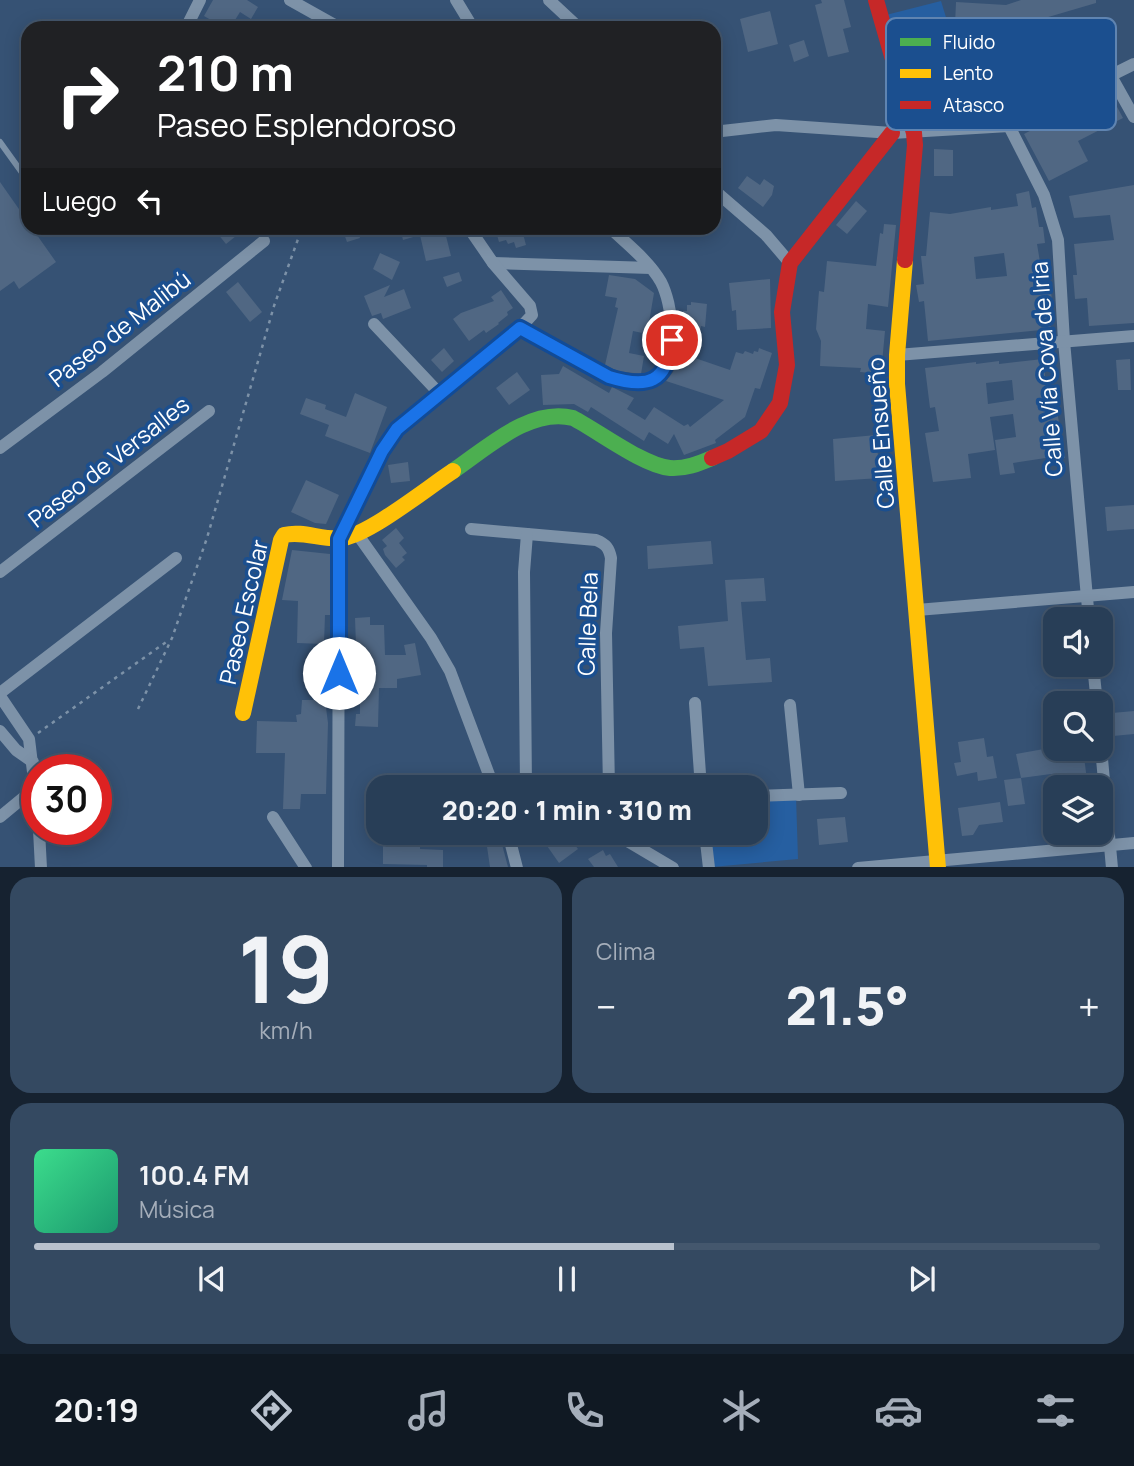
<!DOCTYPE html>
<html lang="es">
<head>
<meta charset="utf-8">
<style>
  body { margin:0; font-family:Manrope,sans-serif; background:#344961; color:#f1f3f6; height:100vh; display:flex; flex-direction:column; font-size:26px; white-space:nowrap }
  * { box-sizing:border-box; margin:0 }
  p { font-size:23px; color:#a5aeba }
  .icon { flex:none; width:38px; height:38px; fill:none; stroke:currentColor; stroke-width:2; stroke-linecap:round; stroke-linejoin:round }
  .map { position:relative; height:867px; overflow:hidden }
  .sheet { display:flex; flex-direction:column; gap:10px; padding:10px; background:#162230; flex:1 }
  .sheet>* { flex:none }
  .hud { position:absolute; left:21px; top:21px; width:700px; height:214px; border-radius:21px; box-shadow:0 4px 18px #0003,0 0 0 2px #44576d; background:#202124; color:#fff; overflow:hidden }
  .tools { position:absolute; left:1043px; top:607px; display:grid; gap:14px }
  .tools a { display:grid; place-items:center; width:70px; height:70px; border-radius:14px; background:#283e57; box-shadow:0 4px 18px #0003,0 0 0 2px #44576d; font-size:35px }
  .speed { position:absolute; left:21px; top:754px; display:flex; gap:14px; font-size:35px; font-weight:700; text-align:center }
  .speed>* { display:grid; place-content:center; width:91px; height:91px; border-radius:50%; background:#283e57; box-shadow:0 4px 18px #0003,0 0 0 2px #44576d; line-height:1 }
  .speed .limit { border:10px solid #d22; background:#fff; color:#111 }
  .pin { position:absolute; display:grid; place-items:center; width:60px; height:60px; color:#fff; margin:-30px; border:4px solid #fff; border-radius:50%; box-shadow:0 2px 7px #0007 }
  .me { position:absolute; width:77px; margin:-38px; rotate:0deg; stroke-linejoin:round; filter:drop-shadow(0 0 5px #0008) }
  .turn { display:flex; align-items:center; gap:24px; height:147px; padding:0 21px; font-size:32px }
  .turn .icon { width:91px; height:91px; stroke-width:2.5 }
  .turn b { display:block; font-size:49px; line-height:60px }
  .then { display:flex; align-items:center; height:66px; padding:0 21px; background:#0003; gap:14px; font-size:26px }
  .big { font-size:52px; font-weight:800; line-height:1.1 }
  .sheet .card { flex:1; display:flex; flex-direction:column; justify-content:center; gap:10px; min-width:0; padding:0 24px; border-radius:21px; background:#344961 }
  .sheet .dial { align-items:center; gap:0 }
  .dial b { font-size:91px; line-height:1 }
  .song { display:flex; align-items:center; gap:21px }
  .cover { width:84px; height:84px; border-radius:10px; background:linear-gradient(135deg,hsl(150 70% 55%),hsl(160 70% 35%)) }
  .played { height:7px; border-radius:4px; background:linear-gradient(90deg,#b9c2ce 60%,#44576d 60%) }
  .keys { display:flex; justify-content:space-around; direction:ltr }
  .heat { display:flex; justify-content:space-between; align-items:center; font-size:38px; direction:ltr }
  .sheet .tiles { flex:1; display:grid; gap:10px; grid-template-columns:1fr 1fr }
  .card:last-child { grid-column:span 2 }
  .trip { position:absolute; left:366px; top:775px; width:402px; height:70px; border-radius:21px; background:#283e57; box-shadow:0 4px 18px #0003,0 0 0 2px #44576d; font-weight:800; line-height:70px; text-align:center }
  .tab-bar { display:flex; height:112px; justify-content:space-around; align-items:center; background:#101923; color:#a5aeba }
  .tab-bar .icon { width:49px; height:49px }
  .tab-bar .on { color:#b9c2ce }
  .tab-bar b { font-size:32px; color:#f1f3f6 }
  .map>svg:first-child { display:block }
</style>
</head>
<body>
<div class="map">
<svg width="1134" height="868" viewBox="0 0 1134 868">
  <rect width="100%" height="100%" fill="#365274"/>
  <g fill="#265fa1">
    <path d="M941 1 976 115 915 132 882 16Z"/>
    <path d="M796 796 798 859 712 867 709 833H756V798Z"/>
  </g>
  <g fill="#506783" fill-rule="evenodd">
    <path d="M213 0H247L258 7 251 19 240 12 230 28H225L204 16Z"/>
    <path d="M821 0H844L851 27 843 29 849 52 828 57 815 5 822 3Z"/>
    <path d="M1021 0H1096V3L1014 27 955 25 956 2 1006 5Z"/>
    <path d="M770 11 778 44 748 52 740 19Z"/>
    <path d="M804 40 809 56 794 62 789 45Z"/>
    <path d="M1108 90 1123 118 1078 141 1088 161 1049 181 1024 134Z"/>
    <path d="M934 149 953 150V176H934Z"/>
    <path d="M747 176 760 185 764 179 774 186 772 195 763 207 738 188Z"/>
    <path d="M0 182 28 222V228H32L56 262 19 289 14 281 0 291Z"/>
    <path d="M1134 185V323L1089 326 1087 298 1075 299 1073 275H1077L1074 244 1114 240 1110 215 1074 218 1069 196Z"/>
    <path d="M1029 191 1032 208 1036 207 1039 227H1043L1045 243 1037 244 1045 292 1051 291 1052 302 1048 303 1051 329 928 341 924 301 919 302 916 285 924 284 921 256H926L930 212 950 214 991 207V210L1018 206 1016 194ZM1004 253 1007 276 976 279 974 257Z"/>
    <path d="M856 201 867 211 847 234 836 225Z"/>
    <path d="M884 224 896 225 888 307 868 304 866 329 885 331 881 374 860 372 861 368 820 366 821 341 816 329 819 291 824 292 827 261 876 266 880 233 883 234Z"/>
    <path d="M213 228H246L226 244Z"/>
    <path d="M342 228H357L360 238 347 242Z"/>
    <path d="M400 228H444L451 256 426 261 420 235 403 240Z"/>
    <path d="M495 228H518L519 230H522L526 245 516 248 514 242 508 244 506 240 499 242Z"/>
    <path d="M380 253 400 262 392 280 373 269Z"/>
    <path d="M459 272 462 281 447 287 443 277Z"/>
    <path d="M609 275 635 279 654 293 647 334 633 331 629 353 644 356 641 374 618 371 605 365 618 308 615 307 617 298 605 296Z"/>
    <path d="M770 279 771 328 737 330 736 310 732 311 729 283Z"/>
    <path d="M238 282 262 312 250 322 226 292Z"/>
    <path d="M390 285 384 297 404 289 411 308 383 319 381 313 372 316 364 296Z"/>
    <path d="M501 290 513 308 507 312 508 315 498 323 499 324 486 333 484 330 469 341 453 319 461 313 494 301 491 297Z"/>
    <path d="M691 302 707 304 705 327 701 326 700 332 684 333 699 339 695 358 730 370 736 352 743 354 745 351 753 354 754 351 758 352 759 348 772 353 760 389 755 388 745 417 715 440 716 443 684 455 674 434 668 444 649 432 644 441 591 407 588 412 574 404 543 405 541 375 559 374 563 366 609 393 612 387 634 398 627 409 645 420 654 407 684 426 688 424 690 427 724 400 666 381 673 372 678 359 683 311H687V305H691Z"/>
    <path d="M444 348 454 361 442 372 431 360Z"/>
    <path d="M1043 359 1048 400 1055 399 1065 458 1052 460V457L1013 463 1015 473 1000 475 995 440 1016 437 1013 414 990 417 995 450 968 454 971 478 933 482 925 433 939 431 935 407 930 408 925 368 976 362V364L999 361V364ZM1012 380 1014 400 988 404 986 383Z"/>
    <path d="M1130 359 1131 390H1118L1116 360Z"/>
    <path d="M517 372 530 390 509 405 496 388Z"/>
    <path d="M355 393 387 407 370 453 325 436 329 425 300 414 306 398 326 405 325 409 346 417Z"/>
    <path d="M876 435 880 478 835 481 833 439Z"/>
    <path d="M408 462 410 481 391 483 388 465Z"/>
    <path d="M306 480 339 495 326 524 315 523 291 512Z"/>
    <path d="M1134 505V529L1107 531 1105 507Z"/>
    <path d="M396 528 404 538 399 543 407 553 402 557 405 560 396 568 385 555 383 549 387 546 382 540Z"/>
    <path d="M711 541 713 564 648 569 647 546Z"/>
    <path d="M292 550 330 554V615H325L324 644 297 643 298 601 282 600Z"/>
    <path d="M764 578 766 601 741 602 746 660 770 658 772 682 708 686 704 647 680 649 678 626 728 621 725 580Z"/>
    <path d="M370 617V625H384L385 655H406L404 645 415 643 421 675 397 679V688H379L378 727 355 726 356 714H360V645H356L355 618Z"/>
    <path d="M302 700H325L328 723 326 794H301L300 809H283L285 753H256L257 721 297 722 296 715 301 714Z"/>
    <path d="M1134 711V734L1113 736 1112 713Z"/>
    <path d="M984 738 987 757 993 756 997 778 978 781 977 772 957 776 954 763 961 762 958 742Z"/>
    <path d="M1055 747V749H1083L1087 780 1052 786 1051 774 1021 778 1016 754Z"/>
    <path d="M1021 778 1025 804 1008 806 1004 780Z"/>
    <path d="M1000 802 1003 822 979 825 973 835 962 836 958 808Z"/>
    <path d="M845 817 848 842 819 845 817 819Z"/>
    <path d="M383 833H420V849L443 850V867H427V865L383 864Z"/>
    <path d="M485 833H499L508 867H490Z"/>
    <path d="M538 833H566L578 849 559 863Z"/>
    <path d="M603 850 606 856 610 854 618 867H594L588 859Z"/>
  </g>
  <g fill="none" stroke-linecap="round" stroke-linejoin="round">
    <g stroke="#7d92a8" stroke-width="2.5" stroke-dasharray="3.5 5" stroke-linecap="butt">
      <path d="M138 709 172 638 207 538 274 306 302 228"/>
      <path d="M38 733 169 640"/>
    </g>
    <path stroke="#7d92a8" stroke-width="6" d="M0 142 28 181"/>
    <g stroke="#7d92a8" stroke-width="12">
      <path d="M290 0 340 28"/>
      <path d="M456 0 473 28"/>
      <path d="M549 0 579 28"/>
      <path d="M186 28 200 0"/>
      <path d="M1111 76 1134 117"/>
      <path d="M1009 126 1044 195 1058 240 1064 341 1089 620"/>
      <path d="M714 127 722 131 776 125 892 133 1009 126 1134 64"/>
      <path d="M714 190 766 235 790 263"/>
      <path d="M493 263 651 268"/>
      <path d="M374 324 439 393"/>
      <path d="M520 328 609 377C624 382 646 387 660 375 680 358 672 303 661 282 649 261 627 244 610 228"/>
      <path d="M897 355 1134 336"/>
      <path d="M0 448 102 372 264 241"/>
      <path d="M471 529 596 540C606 544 609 548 611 558L606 633 609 788"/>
      <path d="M358 535 431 638 450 671 494 788"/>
      <path d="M0 572 209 411"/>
      <path d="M917 610 1134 592"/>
      <path d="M1093 665 1097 704"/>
      <path d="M0 693 176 558"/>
      <path d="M0 696 29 739 37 805"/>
      <path d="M695 703 701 788"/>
      <path d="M790 705 799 795"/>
      <path d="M0 731 16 750 33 762"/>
      <path d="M1101 748 1112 868"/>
      <path d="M526 788 524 572 527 534"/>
      <path d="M756 796 841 793"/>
      <path d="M0 817 35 788"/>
      <path d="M273 817 306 868"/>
      <path d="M39 830 41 868"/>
      <path d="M508 833 517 868"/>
      <path d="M614 833 673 868"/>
      <path d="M705 833 709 868"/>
      <path d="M338 868 339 539 382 451 397 429 520 328 532 315 530 306 493 263 469 228"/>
      <path d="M858 868 1134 843"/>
    </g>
    <path stroke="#4caf50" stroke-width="16" d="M453 471C487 448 530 407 573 418 598 431 644 466 670 468 685 469 698 464 712 458"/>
    <g stroke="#ffc107" stroke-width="16">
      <path d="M905 260 897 355V384L938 868"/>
      <path d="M243 713 281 540 284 535C304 530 323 541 343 538 370 534 427 488 453 471"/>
    </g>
    <g stroke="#c62828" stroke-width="16">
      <path d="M876 0 914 133 915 145 905 260"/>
      <path d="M712 458 728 451 761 431 780 403 787 365 782 312 790 263 892 133"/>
    </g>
  </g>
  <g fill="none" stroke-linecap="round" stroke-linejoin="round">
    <g stroke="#114b97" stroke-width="18">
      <path id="route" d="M339 673V539L382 451 397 429 520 328 609 377C648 389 667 383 672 340"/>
    </g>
    <use href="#route" stroke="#1a73e8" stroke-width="12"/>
  </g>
  <g text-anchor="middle" stroke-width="7" stroke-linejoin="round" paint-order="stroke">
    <g font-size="23" fill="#fff" stroke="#1b4f8f">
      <text transform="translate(120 329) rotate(-38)" y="8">Paseo de Malibú</text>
      <text transform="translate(1047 369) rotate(-94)" y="8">Calle Vía Cova de Iria</text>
      <text transform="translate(881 433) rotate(-94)" y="8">Calle Ensueño</text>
      <text transform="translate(109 462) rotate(-38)" y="8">Paseo de Versalles</text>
      <text transform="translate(244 612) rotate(-77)" y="8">Paseo Escolar</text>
      <text transform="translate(588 624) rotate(-88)" y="8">Calle Bela</text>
    </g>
  </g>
  <rect x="886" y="18" width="230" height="112" rx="10" fill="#1b4f8f" stroke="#5f84b1" stroke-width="2"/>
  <rect x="900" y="38" width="31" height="8" fill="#4caf50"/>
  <rect x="900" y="69" width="31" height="9" fill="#ffc107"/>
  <rect x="900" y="101" width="31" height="8" fill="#c62828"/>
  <g font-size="19" fill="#fff">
    <text x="943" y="49">Fluido</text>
    <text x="943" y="80">Lento</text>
    <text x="943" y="112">Atasco</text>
  </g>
</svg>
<div class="tools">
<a><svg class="icon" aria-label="sound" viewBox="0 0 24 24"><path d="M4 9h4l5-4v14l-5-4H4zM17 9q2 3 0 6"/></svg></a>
<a><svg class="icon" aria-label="search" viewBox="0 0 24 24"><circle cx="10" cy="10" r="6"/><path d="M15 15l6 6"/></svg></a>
<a><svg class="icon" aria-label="layers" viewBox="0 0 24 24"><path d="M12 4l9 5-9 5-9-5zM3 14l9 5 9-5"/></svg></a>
</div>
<div class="speed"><div class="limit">30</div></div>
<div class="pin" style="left:672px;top:340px;background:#d93025"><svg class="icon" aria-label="arrive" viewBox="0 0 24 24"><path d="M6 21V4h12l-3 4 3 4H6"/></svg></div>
<svg class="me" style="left:339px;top:673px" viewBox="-20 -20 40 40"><circle r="19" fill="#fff"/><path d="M0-13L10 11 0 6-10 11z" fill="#1a73e8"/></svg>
<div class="trip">20:20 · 1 min · 310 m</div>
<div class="hud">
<div class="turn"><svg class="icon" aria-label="right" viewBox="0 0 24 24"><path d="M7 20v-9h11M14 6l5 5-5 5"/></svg><div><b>210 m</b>Paseo Esplendoroso</div></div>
<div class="then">Luego<svg class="icon" aria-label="left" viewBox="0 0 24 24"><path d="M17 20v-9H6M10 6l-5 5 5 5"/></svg></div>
</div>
</div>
<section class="sheet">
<div class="tiles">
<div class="card dial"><b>19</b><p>km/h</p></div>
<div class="card"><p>Clima</p>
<div class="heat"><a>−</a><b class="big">21.5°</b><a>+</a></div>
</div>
<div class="card">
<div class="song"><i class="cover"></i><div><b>100.4 FM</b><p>Música</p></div></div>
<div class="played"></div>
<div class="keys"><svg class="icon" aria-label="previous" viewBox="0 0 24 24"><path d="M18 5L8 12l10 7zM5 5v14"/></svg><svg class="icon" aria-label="pause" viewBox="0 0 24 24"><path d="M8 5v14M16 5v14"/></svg><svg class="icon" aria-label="next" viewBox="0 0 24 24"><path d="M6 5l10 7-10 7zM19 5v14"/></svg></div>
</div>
</div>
</section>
<nav class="tab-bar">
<b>20:19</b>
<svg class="icon on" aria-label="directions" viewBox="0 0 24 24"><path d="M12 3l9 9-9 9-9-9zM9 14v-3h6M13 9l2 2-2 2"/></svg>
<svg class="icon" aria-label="music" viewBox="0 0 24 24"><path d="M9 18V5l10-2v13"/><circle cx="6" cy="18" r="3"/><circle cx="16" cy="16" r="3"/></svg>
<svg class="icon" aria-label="phone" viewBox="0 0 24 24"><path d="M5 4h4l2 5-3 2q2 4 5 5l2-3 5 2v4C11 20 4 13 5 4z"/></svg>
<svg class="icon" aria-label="climate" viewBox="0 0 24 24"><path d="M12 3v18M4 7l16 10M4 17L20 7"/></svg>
<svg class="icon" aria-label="car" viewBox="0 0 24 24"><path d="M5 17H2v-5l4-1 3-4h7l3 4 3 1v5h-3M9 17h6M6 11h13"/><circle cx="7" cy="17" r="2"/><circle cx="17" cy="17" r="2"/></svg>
<svg class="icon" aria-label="filters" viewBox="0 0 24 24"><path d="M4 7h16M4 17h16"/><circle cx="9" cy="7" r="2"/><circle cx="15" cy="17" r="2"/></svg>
</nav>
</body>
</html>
